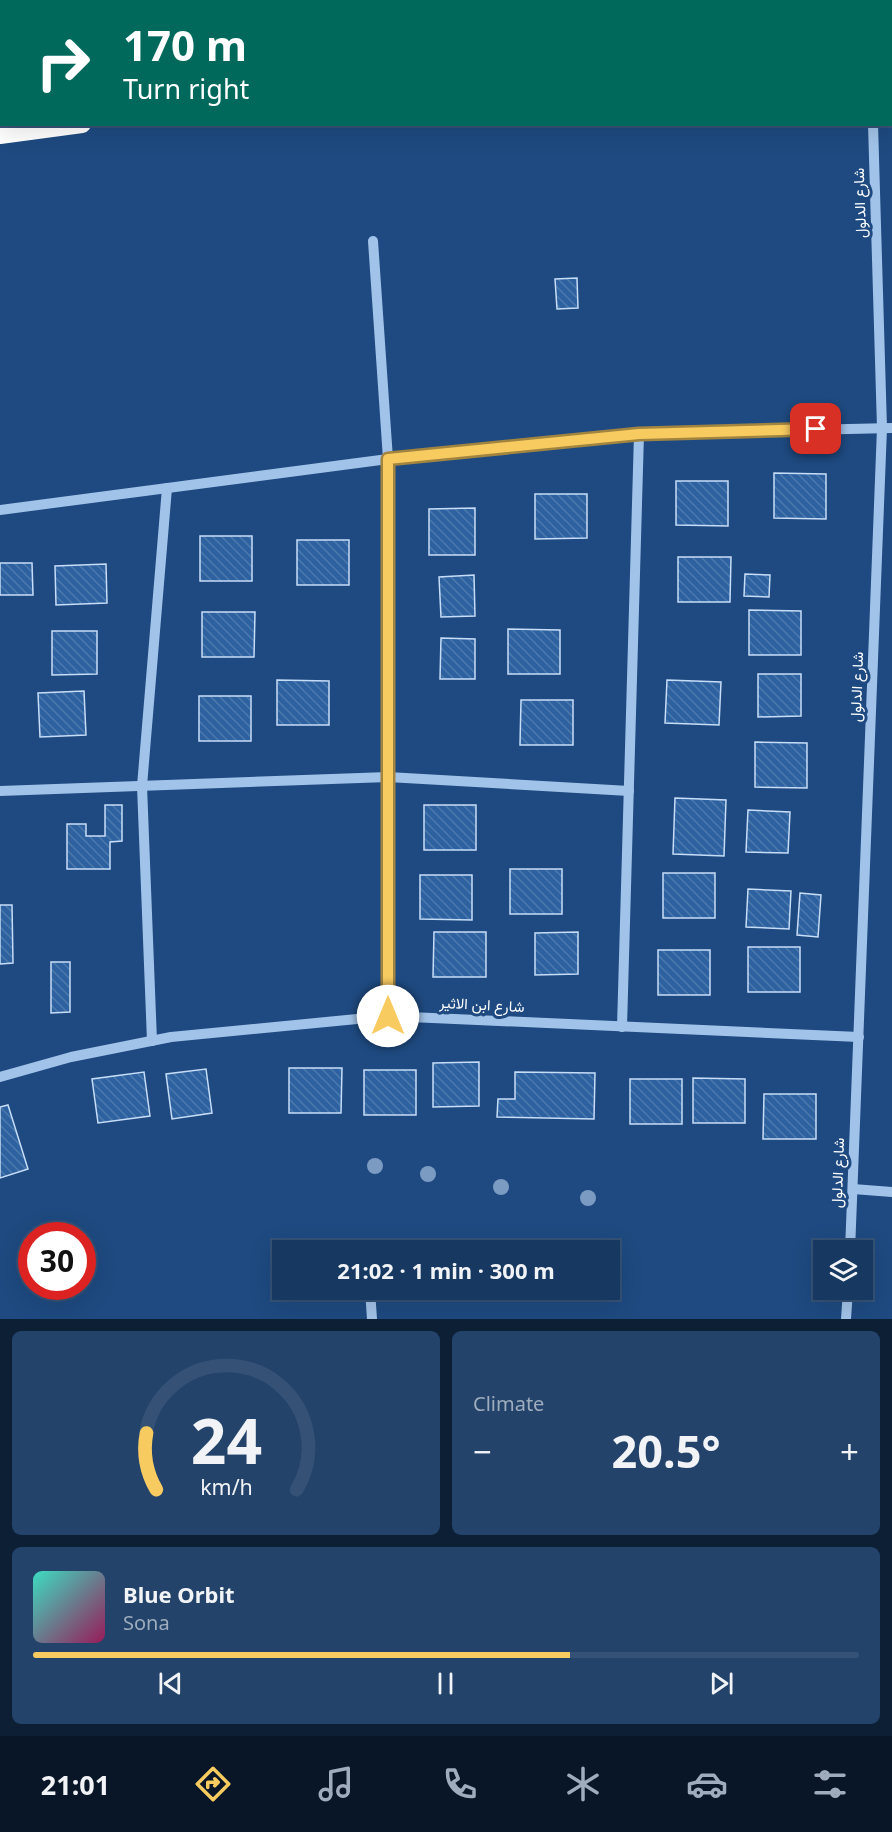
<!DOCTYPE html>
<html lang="en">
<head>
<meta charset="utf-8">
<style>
  body { margin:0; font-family:"Noto Sans",Vazirmatn,sans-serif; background:#23436a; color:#f1f3f6; height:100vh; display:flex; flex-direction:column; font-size:22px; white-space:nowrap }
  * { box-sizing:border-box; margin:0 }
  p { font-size:20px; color:#9eacbd }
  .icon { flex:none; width:33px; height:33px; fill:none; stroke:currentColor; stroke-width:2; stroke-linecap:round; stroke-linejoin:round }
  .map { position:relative; height:1319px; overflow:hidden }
  .drawer { display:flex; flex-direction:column; gap:12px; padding:12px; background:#0c1f35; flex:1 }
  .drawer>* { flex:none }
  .guide { position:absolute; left:0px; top:0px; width:892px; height:126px; box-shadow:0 6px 24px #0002,0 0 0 2px #355276; background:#00695c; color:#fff; overflow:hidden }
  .tools { position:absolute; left:813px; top:1240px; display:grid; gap:12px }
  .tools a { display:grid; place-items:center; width:60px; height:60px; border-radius:0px; background:#163861; box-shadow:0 6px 24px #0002,0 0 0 2px #355276; font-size:30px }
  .speed { position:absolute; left:18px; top:1222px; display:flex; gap:12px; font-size:30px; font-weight:700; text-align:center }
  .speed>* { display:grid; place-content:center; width:78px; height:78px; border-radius:50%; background:#163861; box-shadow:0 6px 24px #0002,0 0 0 2px #355276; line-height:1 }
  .speed .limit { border:9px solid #d22; background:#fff; color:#111 }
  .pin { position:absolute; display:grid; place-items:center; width:51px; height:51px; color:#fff; margin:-26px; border-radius:12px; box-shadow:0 3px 9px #0006 }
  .me { position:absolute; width:66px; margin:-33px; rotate:0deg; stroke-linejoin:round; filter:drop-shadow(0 0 4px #0008) }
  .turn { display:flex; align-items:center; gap:21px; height:126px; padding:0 24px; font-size:27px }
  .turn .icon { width:78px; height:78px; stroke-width:2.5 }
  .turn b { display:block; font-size:42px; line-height:51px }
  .big { font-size:45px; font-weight:700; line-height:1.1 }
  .drawer .card { flex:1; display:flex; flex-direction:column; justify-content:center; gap:9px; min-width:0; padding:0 21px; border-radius:9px; background:#23436a }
  .drawer .dial { align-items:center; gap:0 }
  .dial svg { height:156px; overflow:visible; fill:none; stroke:#355276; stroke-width:7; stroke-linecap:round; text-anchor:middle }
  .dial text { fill:#f1f3f6; stroke:none }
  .song { display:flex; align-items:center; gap:18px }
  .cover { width:72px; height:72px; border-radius:9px; background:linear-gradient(135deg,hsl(170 70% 55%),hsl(330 70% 35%)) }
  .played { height:6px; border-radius:3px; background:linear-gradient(90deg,#f8cb61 65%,#355276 65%) }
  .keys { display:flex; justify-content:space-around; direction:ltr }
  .heat { display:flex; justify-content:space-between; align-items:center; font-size:33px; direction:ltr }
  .drawer .tiles { flex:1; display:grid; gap:12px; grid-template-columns:1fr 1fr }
  .card:last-child { grid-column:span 2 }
  .trip { position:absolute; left:272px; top:1240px; width:348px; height:60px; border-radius:0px; background:#163861; box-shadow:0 6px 24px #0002,0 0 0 2px #355276; font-weight:700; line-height:60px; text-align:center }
  .tab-bar { display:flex; height:96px; justify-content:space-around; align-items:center; background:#091627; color:#9eacbd }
  .tab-bar .icon { width:42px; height:42px }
  .tab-bar .active { color:#f8cb61 }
  .tab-bar b { font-size:27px; color:#f1f3f6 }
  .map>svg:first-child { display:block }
</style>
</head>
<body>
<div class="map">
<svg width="892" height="1319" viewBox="0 0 892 1319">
  <defs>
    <pattern id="building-back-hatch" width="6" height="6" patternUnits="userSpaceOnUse" patternTransform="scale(1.5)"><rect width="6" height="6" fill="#2d619f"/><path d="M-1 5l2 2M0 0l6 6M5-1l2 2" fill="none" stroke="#4c79ad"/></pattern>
  </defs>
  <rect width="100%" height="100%" fill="#1e4a81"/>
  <g fill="url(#building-back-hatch)" stroke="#c7ddf7" stroke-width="1.5">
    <path d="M577 278 578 308 557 309 555 279Z"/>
    <path d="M774 473 826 474V519L774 518Z"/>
    <path d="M676 481H728V526L676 525Z"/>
    <path d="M535 494H587V538L535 539Z"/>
    <path d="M475 508V555H429V509Z"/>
    <rect x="200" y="536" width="52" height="45"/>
    <rect x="297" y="540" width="52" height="45"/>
    <path d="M678 557H731L730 602H678Z"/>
    <path d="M0 563H32L33 595H0Z"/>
    <path d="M106 564 107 603 56 605 55 566Z"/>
    <path d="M745 574 770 575 769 597 744 596Z"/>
    <path d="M474 575 475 616 441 617 439 577Z"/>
    <path d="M749 610 801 611V655H749Z"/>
    <path d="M202 612H255L254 657H202Z"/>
    <path d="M508 629 560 630V674H508Z"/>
    <path d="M52 631H97V674L52 675Z"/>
    <path d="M441 638 475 639V679H440Z"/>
    <path d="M758 674H801V716L758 717Z"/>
    <path d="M277 680 329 681V725H277Z"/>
    <path d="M667 680 721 682 719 725 665 723Z"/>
    <path d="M84 691 86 735 40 737 38 693Z"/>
    <rect x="199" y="696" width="52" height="45"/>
    <path d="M521 700H573V745H520Z"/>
    <path d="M755 742 807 743V788L755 787Z"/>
    <path d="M675 798 726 800 724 856 673 854Z"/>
    <path d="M105 805H122V841L110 842V869H67V824H86V836H105Z"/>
    <rect x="424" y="805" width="52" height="45"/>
    <path d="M748 810 790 812 788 853 746 852Z"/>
    <rect x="510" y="869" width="52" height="45"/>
    <rect x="663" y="873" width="52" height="45"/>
    <path d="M420 875H472V920L420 919Z"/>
    <path d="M748 889 791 891 789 929 746 927Z"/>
    <path d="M800 893 821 895 818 937 797 935Z"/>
    <path d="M0 905H12L13 963 0 964Z"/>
    <path d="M434 932H486V977H433Z"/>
    <path d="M578 932V974L535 975V933Z"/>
    <rect x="748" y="947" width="52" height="45"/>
    <rect x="658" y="950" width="52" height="45"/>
    <path d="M51 962H70V1012L51 1013Z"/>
    <path d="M479 1062V1106L433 1107V1063Z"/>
    <path d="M289 1068H342L341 1113H289Z"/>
    <path d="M206 1069 212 1113 172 1119 166 1074Z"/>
    <rect x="364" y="1070" width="52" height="45"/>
    <path d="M144 1072 150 1116 98 1123 92 1079Z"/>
    <path d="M515 1072 595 1073 594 1119 497 1117 498 1099H515Z"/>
    <path d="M693 1078 745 1079V1123H693Z"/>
    <rect x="630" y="1079" width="52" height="45"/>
    <path d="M764 1094H816V1139H763Z"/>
    <path d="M8 1105 28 1169 0 1178V1107Z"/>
  </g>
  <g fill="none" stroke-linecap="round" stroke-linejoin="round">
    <g stroke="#a2c3e9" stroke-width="10">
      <path d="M871 2V0"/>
      <path d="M373 241 388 459V1016"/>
      <path d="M0 510 388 459 639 434 892 428"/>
      <path d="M0 791 388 777 629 791"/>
      <path d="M622 1027 639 434"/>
      <path d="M152 1041 142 786 167 488"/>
      <path d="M0 1077 71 1057 171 1037 388 1016 859 1037"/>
      <path d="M853 1189 892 1192"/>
      <path d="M850 1251 882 428 873 124"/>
      <path d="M370 1290 372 1319"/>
      <path d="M846 1319 848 1290"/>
    </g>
    <g stroke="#fff" stroke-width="18">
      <path d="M752 2 764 0"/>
      <path d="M891 18H892"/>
      <path d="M0 95H2"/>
      <path d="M0 135 82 124"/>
    </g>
  </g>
  <g fill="#7b9bc2">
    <circle cx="375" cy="1166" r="8"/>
    <circle cx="428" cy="1174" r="8"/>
    <circle cx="501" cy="1187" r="8"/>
    <circle cx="588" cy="1198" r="8"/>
  </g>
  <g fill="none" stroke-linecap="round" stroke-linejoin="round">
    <g stroke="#a1843f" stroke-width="15">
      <path id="route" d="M388 1016V459L639 434 816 429"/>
    </g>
    <use href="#route" stroke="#f8cb61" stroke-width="10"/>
  </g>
  <g text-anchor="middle" stroke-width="6" stroke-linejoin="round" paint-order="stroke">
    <g font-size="15" fill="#fff" stroke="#1e4a81">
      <text transform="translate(860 203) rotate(-92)" y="5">شارع الدلول</text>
      <text transform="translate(857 687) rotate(-88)" y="5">شارع الدلول</text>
      <text transform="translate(482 1005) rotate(3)" y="5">شارع ابن الاثير</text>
      <text transform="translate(838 1173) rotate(-88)" y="5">شارع الدلول</text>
    </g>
  </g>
</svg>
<div class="tools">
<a><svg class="icon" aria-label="layers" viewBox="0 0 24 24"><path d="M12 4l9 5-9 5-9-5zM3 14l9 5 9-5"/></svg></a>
</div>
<div class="speed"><div class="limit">30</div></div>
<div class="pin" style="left:816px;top:429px;background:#d93025"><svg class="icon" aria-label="arrive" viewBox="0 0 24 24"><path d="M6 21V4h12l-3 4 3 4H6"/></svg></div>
<svg class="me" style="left:388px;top:1016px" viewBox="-20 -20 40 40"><circle r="19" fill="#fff"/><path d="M0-13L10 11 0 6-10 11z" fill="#f8cb61"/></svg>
<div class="trip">21:02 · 1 min · 300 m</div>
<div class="guide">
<div class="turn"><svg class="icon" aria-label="right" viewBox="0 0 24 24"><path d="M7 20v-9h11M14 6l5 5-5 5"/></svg><div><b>170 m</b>Turn right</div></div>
</div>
</div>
<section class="drawer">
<div class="tiles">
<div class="card dial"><svg viewBox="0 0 100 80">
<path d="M14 69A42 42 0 1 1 86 69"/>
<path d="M14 69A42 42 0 0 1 9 40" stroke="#f8cb61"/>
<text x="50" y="56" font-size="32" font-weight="700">24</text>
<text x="50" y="72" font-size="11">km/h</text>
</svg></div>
<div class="card"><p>Climate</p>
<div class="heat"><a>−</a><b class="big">20.5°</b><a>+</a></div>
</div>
<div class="card">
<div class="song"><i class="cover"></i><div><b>Blue Orbit</b><p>Sona</p></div></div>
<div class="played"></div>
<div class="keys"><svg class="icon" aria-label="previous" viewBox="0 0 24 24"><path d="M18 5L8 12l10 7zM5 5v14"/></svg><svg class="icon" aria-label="pause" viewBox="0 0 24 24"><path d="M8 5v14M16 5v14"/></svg><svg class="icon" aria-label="next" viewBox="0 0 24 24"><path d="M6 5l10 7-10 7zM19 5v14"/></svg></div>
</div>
</div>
</section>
<nav class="tab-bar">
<b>21:01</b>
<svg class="icon active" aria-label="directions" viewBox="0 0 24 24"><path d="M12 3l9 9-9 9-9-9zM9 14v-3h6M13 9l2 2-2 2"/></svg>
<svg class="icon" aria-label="music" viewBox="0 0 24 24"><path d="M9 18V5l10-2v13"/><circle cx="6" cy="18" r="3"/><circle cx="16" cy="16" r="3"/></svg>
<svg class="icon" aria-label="phone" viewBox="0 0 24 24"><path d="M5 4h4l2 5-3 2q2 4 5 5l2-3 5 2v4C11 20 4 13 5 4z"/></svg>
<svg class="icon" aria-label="climate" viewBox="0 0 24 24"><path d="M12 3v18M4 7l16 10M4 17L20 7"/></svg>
<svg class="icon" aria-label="car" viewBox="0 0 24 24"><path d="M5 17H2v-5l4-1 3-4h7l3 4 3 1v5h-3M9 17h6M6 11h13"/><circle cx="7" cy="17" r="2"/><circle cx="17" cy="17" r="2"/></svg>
<svg class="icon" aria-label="filters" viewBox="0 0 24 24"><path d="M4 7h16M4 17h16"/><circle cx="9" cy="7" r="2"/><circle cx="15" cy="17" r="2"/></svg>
</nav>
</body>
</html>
